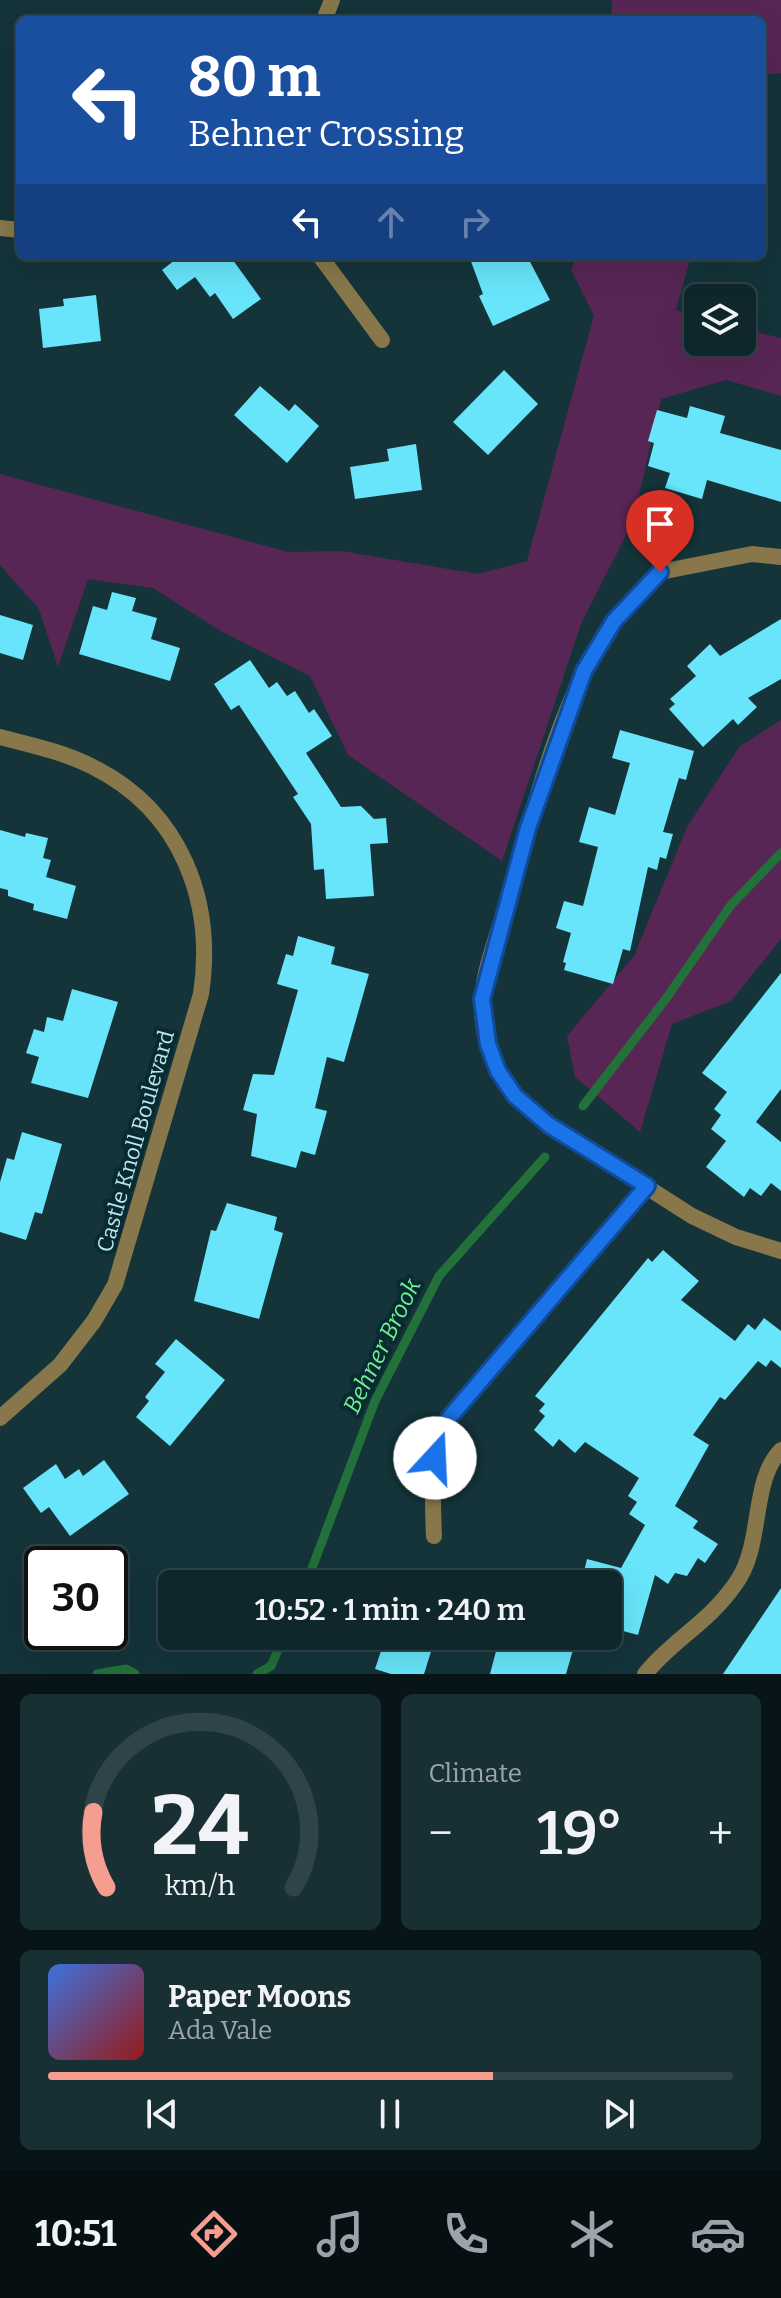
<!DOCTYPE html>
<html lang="en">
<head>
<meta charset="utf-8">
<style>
  body { margin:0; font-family:Bitter,serif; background:#182f34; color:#f1f3f6; height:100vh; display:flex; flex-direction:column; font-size:30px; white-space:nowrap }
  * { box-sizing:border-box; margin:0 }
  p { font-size:26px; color:#9ba5a9 }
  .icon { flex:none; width:44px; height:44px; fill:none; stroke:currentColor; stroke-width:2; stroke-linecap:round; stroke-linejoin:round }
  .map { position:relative; height:1674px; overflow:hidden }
  .details { display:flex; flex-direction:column; gap:20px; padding:20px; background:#081518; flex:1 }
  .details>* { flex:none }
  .top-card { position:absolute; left:16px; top:16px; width:750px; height:244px; border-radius:12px; box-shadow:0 8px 32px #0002,0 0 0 2px #2f4448; background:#1a4fa0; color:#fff; overflow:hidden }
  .tools { position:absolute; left:684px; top:284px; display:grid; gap:16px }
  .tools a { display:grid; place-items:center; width:72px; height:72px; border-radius:12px; background:#0f272c; box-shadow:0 8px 32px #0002,0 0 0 2px #2f4448; font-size:40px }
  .speed { position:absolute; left:24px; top:1546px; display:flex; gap:16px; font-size:40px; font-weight:700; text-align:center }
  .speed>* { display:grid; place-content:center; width:104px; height:104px; border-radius:50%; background:#0f272c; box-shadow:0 8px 32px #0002,0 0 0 2px #2f4448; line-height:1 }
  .speed .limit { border:4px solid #111; border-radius:12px; background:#fff; color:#111 }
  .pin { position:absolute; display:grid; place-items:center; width:68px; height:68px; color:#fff; margin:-82px -34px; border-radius:50% 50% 50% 0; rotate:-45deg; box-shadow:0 0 8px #0007 }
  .pin .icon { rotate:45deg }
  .me { position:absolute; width:88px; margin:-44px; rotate:20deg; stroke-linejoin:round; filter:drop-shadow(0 0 6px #0008) }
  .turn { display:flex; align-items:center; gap:28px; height:168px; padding:0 40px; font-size:36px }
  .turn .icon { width:104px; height:104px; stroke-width:2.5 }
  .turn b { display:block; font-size:56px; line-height:68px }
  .lanes { display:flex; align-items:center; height:76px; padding:0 40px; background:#0003; justify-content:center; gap:40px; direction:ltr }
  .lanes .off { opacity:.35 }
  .big { font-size:60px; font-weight:600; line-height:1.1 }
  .details .tile { flex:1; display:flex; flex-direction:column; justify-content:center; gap:12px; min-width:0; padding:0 28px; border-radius:12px; background:#182f34 }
  .details .dial { align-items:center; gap:0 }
  .dial svg { height:208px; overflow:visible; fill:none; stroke:#2f4448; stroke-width:7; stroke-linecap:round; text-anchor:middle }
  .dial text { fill:#f1f3f6; stroke:none }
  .song { display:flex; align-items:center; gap:24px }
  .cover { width:96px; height:96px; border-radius:12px; background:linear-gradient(135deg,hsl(220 70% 55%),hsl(0 70% 35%)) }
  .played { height:8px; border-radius:4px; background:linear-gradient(90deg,#f59d8e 65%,#2f4448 65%) }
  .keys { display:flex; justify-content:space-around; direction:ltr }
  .heat { display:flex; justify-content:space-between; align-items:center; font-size:44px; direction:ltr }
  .details .tiles { flex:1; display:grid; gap:20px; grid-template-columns:1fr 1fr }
  .tile:last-child { grid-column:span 2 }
  .trip { position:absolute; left:158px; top:1570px; width:464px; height:80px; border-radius:12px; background:#0f272c; box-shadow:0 8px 32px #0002,0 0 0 2px #2f4448; font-weight:600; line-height:80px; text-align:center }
  .tab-bar { display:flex; height:128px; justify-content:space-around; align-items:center; background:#061012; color:#9ba5a9 }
  .tab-bar .icon { width:56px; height:56px }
  .tab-bar .active { color:#f59d8e }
  .tab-bar b { font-size:36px; color:#f1f3f6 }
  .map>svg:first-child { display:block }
</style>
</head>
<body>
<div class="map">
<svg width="781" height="1674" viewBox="0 0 781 1674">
  <rect width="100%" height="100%" fill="#14343a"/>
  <g fill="#582655">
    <path d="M612 0H781V73L762 75V20H620L611 15Z"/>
    <path d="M576 256H691L676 310 698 317V342H742V329L781 338V396L726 380 661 399 633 522 582 621 502 861 348 755 310 676 219 630 153 588 88 579 58 667 39 609 0 565V474L288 552 341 551 478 574 527 561 594 315 571 270Z"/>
    <path d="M781 720V939L731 1001 672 1024 640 1132 575 1077 567 1036 634 956 687 827 740 746Z"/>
  </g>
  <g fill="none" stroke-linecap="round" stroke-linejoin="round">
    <g stroke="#22703a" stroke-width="9">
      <path d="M583 1106 665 1000 731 905 781 853"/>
      <path d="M306 1584 375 1401 439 1276 545 1157"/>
      <path d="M97 1674 126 1669 135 1674"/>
      <path d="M257 1674 271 1666 284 1636"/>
    </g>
  </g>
  <g fill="#68e5fa">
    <path d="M180 256H230L261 299 233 319 215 293 210 297 195 277 177 290 162 270Z"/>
    <path d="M469 256H527L550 300 493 326 479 296 483 294Z"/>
    <path d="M96 295 101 341 43 348 39 309 64 306 63 299Z"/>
    <path d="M504 370 538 404 488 455 453 422Z"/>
    <path d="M260 386 289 411 295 404 319 426 287 463 234 415Z"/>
    <path d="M690 406 725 416 720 433 781 450V502L707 480 702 499 665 488 670 473 648 466 654 443 648 441 657 410 687 418Z"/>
    <path d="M416 444 422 490 355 499 350 467 389 461 387 449Z"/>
    <path d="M112 592 136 598 132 611 157 618 151 639 180 648 170 681 79 654 93 606 107 610Z"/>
    <path d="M0 615 33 625 23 660 0 653Z"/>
    <path d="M781 619V679L748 698 757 707 738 725 733 719 703 747 669 709 675 704 670 699 696 676 687 666 710 644 720 656Z"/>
    <path d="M250 660 269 688 277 682 287 696 295 691 309 713 314 709 332 736 306 753 341 807 361 806 374 819 386 818 388 843 370 844 374 896 326 899 324 869 314 870 311 824 293 797 298 794 239 705 231 710 214 684Z"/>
    <path d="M620 730 694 751 686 780 679 778 663 832 673 834 666 859 660 857 657 870 648 867 630 951 623 949 613 984 564 970 566 963 563 962 571 933 556 928 564 901 583 906 598 847 579 842 589 807 615 815 630 763 612 758Z"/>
    <path d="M0 830 25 837 26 833 48 838 43 858 51 860 46 877 76 886 67 919 33 910 34 904 8 896V890L0 888Z"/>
    <path d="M298 936 335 947 331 964 369 974 344 1062 327 1057 315 1108 327 1111 315 1155 301 1151 296 1168 251 1156 257 1114 243 1110 253 1074 274 1075 298 990 277 984 286 954 293 956Z"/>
    <path d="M781 973V1089L756 1122 781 1142V1191L771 1183 761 1196 750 1188 744 1197 706 1167 726 1141 711 1129 721 1115 714 1109 727 1092 702 1073Z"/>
    <path d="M72 989 118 1002 88 1098 31 1083 39 1057 26 1053 34 1029 44 1032 47 1017 63 1021Z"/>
    <path d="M22 1132 62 1144 42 1214 35 1212 26 1240 0 1232V1182L7 1158 14 1160Z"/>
    <path d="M227 1203 277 1217 274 1230 283 1233 259 1319 194 1301 211 1230 216 1231Z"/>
    <path d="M663 1250 699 1281 681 1300 735 1341 748 1324 755 1330 764 1318 781 1331V1368L771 1360 766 1367 758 1361 725 1400 720 1397 693 1435 709 1445 675 1506 698 1521 693 1528 718 1544 705 1563 698 1558 687 1576 675 1573 668 1584 655 1575 638 1635 608 1627V1584H581L587 1559 621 1568 645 1525 629 1514 637 1502 628 1496 639 1478 585 1442 575 1453 559 1439 553 1447 534 1430 545 1416 539 1411 545 1404 535 1396 648 1258 652 1262Z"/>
    <path d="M176 1339 225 1380 170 1446 136 1417 149 1401 145 1397 165 1372 155 1364Z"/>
    <path d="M104 1460 129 1494 70 1536 49 1507 41 1513 23 1488 56 1464 65 1479 79 1469 83 1476Z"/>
    <path d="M781 1588V1674H723Z"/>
    <path d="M386 1636H413L434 1642 424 1674H391L375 1669Z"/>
    <path d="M500 1636H577L566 1674H490Z"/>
  </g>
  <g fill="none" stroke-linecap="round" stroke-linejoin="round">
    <path stroke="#87774b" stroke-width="16" d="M660 572 752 554 781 557"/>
    <g stroke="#87774b" stroke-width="16">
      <path d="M324 20 332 0"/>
      <path d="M0 228 20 230"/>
      <path d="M320 256 382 340"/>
      <path d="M660 572C644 587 627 603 614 621 562 691 530 821 506 905 497 939 480 977 482 1012 484 1054 506 1090 537 1117L692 1216 736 1237 781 1251"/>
      <path d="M0 737C31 745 64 752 93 767 181 811 215 901 201 994L115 1285 94 1321 60 1365 0 1418"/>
      <path d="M434 1536C432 1494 431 1457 449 1418L647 1186"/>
      <path d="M645 1674C673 1639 708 1624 736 1583 764 1544 750 1482 781 1450"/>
    </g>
  </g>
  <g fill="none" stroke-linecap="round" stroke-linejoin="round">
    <g stroke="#114b97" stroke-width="20">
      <path id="route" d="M435 1458 449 1418 647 1186 549 1125 515 1096 498 1071 488 1044 482 999 528 828 584 671 614 621 660 572"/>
    </g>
    <use href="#route" stroke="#1a73e8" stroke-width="14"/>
  </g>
  <g text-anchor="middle" stroke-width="8" stroke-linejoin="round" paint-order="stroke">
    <g font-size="22" fill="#bae7ef" stroke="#092a30">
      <text transform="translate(135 1141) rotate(-74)" y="8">Castle Knoll Boulevard</text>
    </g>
    <g font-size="24" font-style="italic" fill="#70ef92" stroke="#092a30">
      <text transform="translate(382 1346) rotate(-64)" y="8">Behner Brook</text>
    </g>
  </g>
</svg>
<div class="tools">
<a><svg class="icon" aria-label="layers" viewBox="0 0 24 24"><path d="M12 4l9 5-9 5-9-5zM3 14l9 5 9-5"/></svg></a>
</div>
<div class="speed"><div class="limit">30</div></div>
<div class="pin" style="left:660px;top:572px;background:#d93025"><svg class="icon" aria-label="arrive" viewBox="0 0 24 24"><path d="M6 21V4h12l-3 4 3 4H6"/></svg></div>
<svg class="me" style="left:435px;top:1458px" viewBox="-20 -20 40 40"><circle r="19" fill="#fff"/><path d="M0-13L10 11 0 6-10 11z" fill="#1a73e8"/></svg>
<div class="trip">10:52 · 1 min · 240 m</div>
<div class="top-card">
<div class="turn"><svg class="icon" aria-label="left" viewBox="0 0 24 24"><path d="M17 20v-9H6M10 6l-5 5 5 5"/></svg><div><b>80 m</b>Behner Crossing</div></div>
<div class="lanes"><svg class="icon" aria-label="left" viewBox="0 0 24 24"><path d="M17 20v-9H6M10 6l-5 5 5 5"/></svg><svg class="icon off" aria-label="ahead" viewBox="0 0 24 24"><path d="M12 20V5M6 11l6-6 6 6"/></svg><svg class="icon off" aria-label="right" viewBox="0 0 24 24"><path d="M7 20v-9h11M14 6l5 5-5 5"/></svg></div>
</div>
</div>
<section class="details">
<div class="tiles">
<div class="tile dial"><svg viewBox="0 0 100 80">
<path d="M14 69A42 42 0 1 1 86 69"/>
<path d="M14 69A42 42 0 0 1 9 40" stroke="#f59d8e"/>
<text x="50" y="56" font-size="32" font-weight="700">24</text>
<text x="50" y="72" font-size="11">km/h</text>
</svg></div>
<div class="tile"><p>Climate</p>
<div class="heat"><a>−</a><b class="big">19°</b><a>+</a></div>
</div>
<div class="tile">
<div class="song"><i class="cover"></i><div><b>Paper Moons</b><p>Ada Vale</p></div></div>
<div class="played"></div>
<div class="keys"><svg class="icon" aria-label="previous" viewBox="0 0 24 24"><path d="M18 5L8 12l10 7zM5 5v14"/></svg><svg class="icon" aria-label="pause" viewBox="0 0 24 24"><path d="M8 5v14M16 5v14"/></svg><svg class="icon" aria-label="next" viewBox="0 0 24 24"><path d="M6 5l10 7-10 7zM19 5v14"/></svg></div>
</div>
</div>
</section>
<nav class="tab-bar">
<b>10:51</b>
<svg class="icon active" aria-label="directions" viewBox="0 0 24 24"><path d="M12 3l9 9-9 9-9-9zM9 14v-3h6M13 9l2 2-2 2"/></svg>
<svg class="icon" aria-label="music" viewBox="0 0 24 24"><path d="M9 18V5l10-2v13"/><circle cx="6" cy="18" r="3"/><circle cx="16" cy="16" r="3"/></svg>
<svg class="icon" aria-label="phone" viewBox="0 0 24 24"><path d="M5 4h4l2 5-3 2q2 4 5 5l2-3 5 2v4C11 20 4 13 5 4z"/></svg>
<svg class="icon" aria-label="climate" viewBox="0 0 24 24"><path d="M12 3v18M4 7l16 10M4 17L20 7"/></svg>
<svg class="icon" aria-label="car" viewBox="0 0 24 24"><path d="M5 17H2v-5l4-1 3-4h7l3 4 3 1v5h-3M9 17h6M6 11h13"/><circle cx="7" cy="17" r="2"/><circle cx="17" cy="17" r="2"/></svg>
</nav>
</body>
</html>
